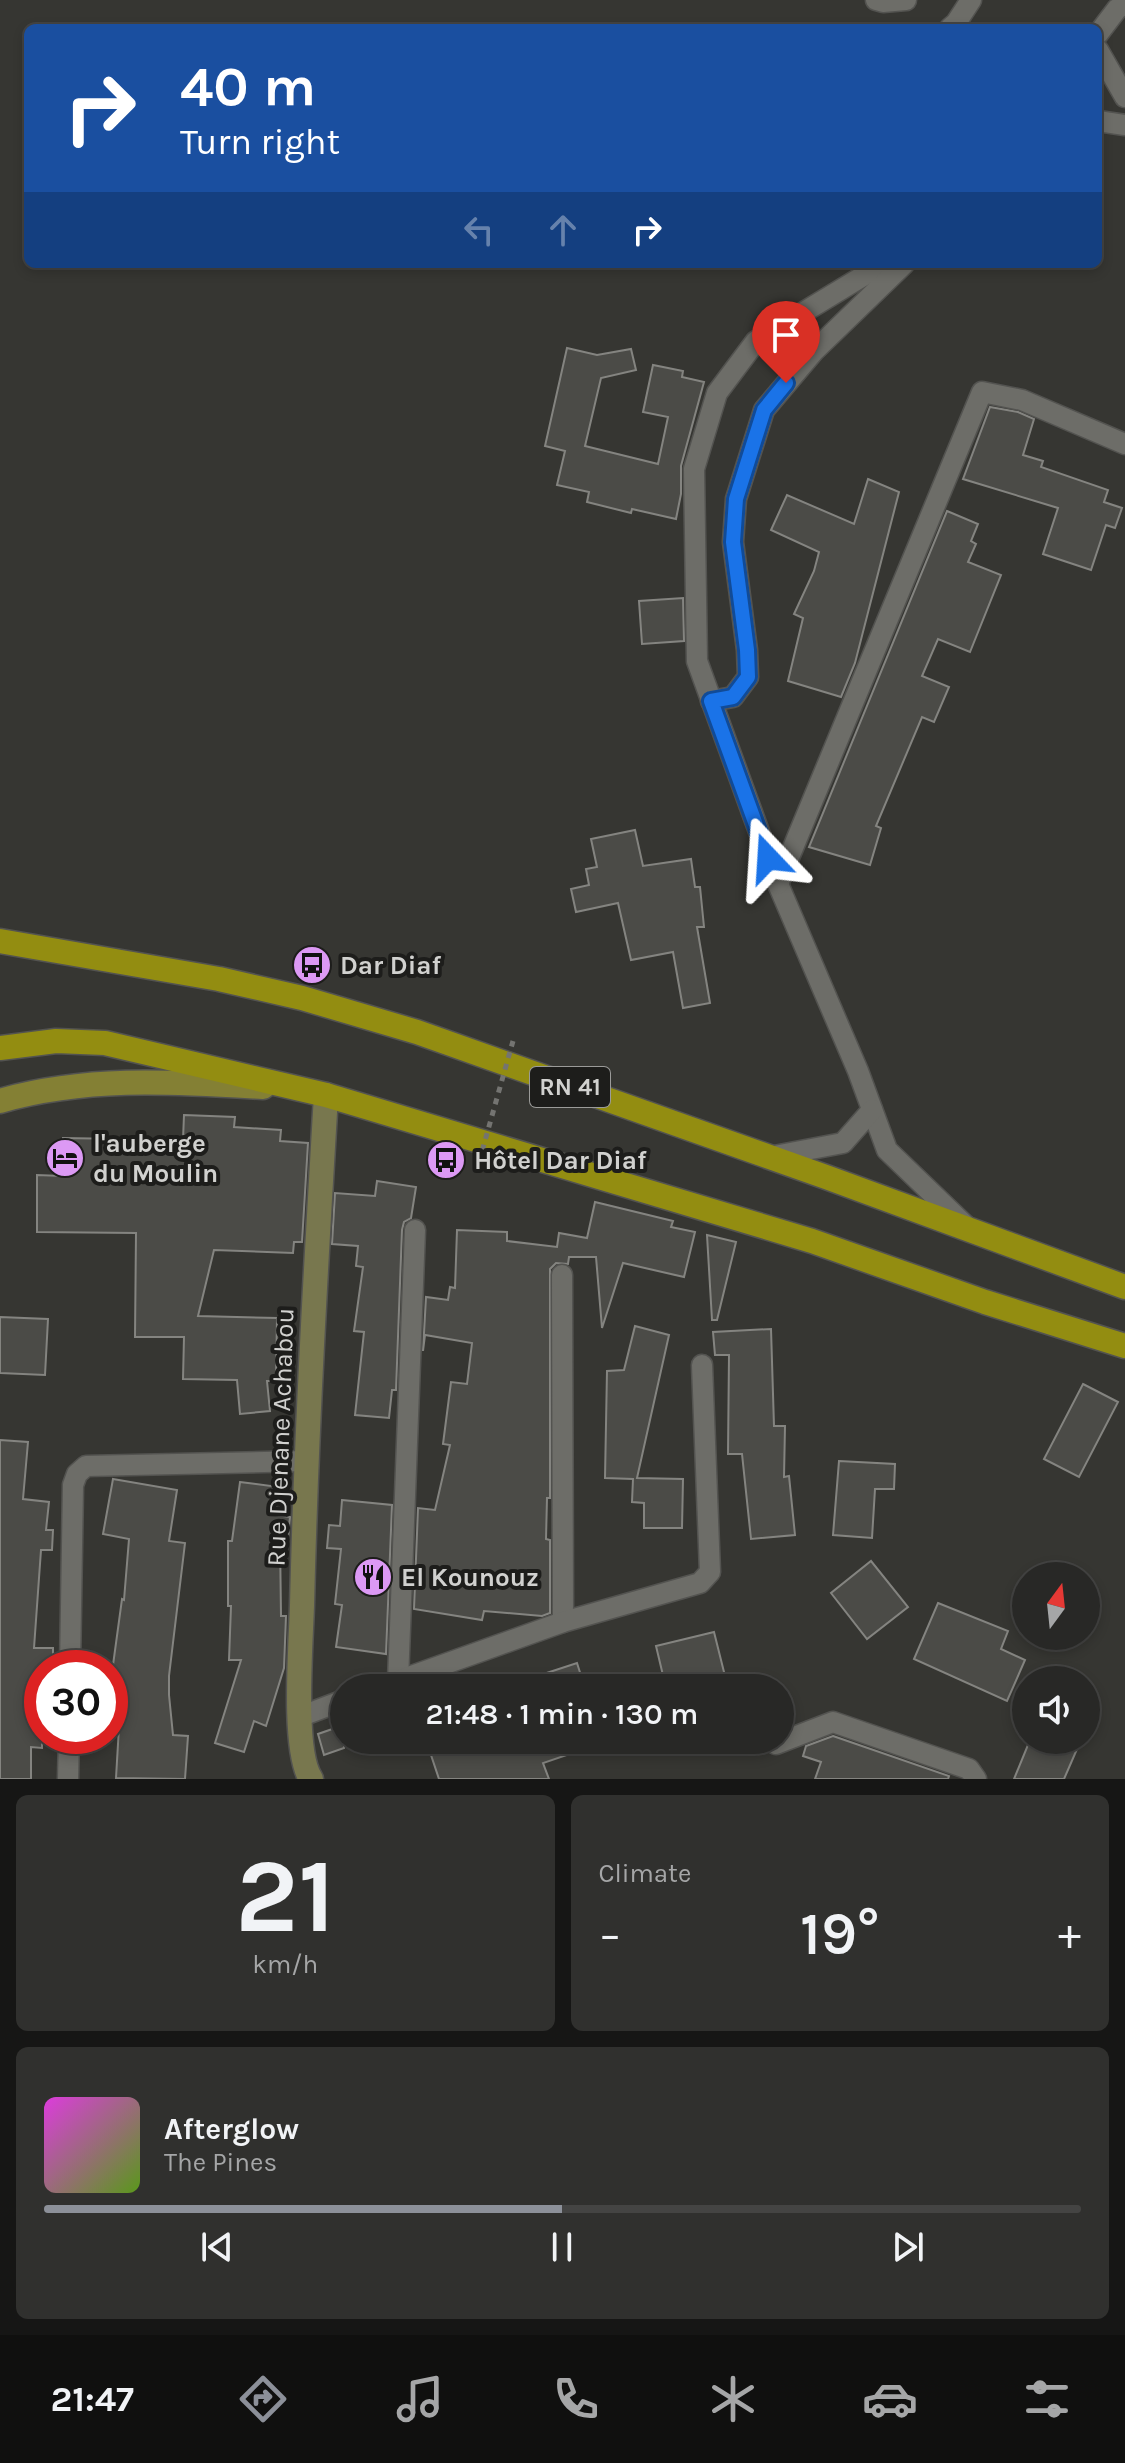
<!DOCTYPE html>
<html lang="en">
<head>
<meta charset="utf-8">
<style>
  body { margin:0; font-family:Karla,sans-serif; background:#30302e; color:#f1f3f6; height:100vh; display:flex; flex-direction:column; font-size:30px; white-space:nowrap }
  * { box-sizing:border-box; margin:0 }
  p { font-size:26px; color:#a5a6a7 }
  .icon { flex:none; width:44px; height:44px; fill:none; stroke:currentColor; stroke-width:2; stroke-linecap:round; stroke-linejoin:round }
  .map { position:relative; height:1779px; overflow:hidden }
  .drawer { display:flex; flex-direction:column; gap:16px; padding:16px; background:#161615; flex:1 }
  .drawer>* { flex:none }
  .hud { position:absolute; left:24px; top:24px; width:1078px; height:244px; border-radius:12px; box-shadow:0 4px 12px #0003,0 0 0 2px #444443; background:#1a4fa0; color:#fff; overflow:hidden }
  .needle { width:52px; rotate:15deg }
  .fabs { position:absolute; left:1012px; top:1562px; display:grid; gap:16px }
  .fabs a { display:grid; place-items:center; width:88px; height:88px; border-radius:50%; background:#282826; box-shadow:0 4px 12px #0003,0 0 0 2px #444443; font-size:40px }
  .speed { position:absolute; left:24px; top:1650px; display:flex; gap:16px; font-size:40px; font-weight:700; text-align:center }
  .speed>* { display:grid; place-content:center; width:104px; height:104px; border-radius:50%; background:#282826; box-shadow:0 4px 12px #0003,0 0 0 2px #444443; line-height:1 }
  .speed .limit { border:12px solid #d22; background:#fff; color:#111 }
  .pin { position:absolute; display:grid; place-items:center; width:68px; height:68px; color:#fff; margin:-82px -34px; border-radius:50% 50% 50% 0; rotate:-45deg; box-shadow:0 0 8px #0007 }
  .pin .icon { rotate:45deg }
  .me { position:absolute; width:88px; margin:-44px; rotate:340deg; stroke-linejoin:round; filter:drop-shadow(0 0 6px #0008) }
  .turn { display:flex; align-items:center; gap:28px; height:168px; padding:0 24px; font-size:36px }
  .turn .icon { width:104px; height:104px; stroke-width:2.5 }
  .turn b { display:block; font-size:56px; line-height:68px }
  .lanes { display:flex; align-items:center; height:76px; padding:0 24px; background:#0003; justify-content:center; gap:40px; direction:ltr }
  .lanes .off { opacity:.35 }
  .big { font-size:60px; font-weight:600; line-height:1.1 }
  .drawer .widget { flex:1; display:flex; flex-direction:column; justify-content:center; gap:12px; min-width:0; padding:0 28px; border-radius:12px; background:#30302e }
  .drawer .dial { align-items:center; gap:0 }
  .dial b { font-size:104px; line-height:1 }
  .song { display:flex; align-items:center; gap:24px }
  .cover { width:96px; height:96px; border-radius:12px; background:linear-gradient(135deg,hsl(300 70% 55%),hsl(90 70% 35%)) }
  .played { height:8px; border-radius:4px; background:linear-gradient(90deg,#8c9099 50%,#444443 50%) }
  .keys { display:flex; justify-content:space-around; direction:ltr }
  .heat { display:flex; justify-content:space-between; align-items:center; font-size:44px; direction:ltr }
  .drawer .tiles { flex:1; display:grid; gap:16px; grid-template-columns:1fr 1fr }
  .widget:last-child { grid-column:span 2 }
  .trip { position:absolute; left:330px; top:1674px; width:464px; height:80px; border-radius:40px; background:#282826; box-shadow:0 4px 12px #0003,0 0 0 2px #444443; font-weight:600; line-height:80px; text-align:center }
  .menu { display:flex; height:128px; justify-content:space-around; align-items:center; background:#10100f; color:#a5a6a7 }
  .menu .icon { width:56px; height:56px }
  .menu .on { color:#8c9099 }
  .menu b { font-size:36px; color:#f1f3f6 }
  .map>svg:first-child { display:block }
</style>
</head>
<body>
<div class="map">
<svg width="1125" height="1779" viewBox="0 0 1125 1779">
  <rect width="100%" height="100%" fill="#363632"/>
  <g fill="#4b4b47" stroke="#848480" stroke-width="2">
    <path d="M567 348 597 355 631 349 636 370 601 378 585 446 658 464 668 417 643 412 653 365 683 371 682 377 704 382 681 466V494L676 519 632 509 631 513 587 502 589 492 557 485 565 451 545 446Z"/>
    <path d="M990 407 1018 412 1034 419 1023 455 1043 461 1041 467 1108 490 1104 502 1122 508 1115 528 1106 525 1091 570 1043 554 1058 508 963 479Z"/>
    <path d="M868 479 899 492 855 663 841 697 788 681 803 618 794 614 814 571 819 552 771 530 787 495 854 524Z"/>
    <path d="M947 511 978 524 971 541 976 544 968 562 1001 575 970 652 938 639 922 676 949 687 934 722 922 717 876 826 881 828 870 865 809 847Z"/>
    <path d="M683 598 684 641 642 644 639 601Z"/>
    <path d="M635 830 643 866 691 859 695 887H700L704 927H697L710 1003 683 1008 673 952 631 960 618 903 576 912 571 889 589 885 586 869 597 867 591 839Z"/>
    <path d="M184 1115 235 1117 234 1127 281 1130 280 1141 308 1143 302 1242H294L293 1253 214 1250 198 1316 277 1318 276 1381H267L270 1411 240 1414 237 1380 183 1379 184 1337H135L136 1233 37 1232V1175L62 1176 63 1138 183 1140Z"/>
    <path d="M377 1181 416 1187 411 1218 404 1222 402 1230 396 1390H392L389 1418 355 1415 364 1332 354 1331 363 1267 356 1266 358 1246 332 1244 335 1193 375 1196Z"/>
    <path d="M595 1202 673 1221 671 1227 695 1232 684 1277 623 1263 602 1328 596 1257H569L568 1264 556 1263 550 1269V1498H547L546 1539 550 1540V1613L542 1616 484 1611 482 1620 414 1609 418 1508 435 1510 450 1445 443 1444 451 1382 467 1384 472 1343 425 1335 423 1351 426 1297 448 1300 450 1287 455 1288 457 1230 507 1232V1241L557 1247 559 1233 587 1238Z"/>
    <path d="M707 1235 736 1242 717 1320H712Z"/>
    <path d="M0 1317 48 1319 45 1375 0 1373Z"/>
    <path d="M635 1326 669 1335 637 1478 683 1479 682 1528H644V1503L632 1502 633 1479 605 1478 607 1371 624 1370Z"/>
    <path d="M771 1329 774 1426H785L784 1477 789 1476 795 1535 751 1539 742 1454H728L729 1355H715L713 1332Z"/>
    <path d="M1083 1384 1118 1402 1079 1477 1044 1459Z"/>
    <path d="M0 1440 28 1442 23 1499 49 1502 46 1530H53L52 1550H41L34 1648H53V1668H42V1748L31 1747V1779H0Z"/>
    <path d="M839 1461 895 1464 894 1489H875L872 1538 833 1535Z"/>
    <path d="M113 1479 177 1490 169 1541 185 1543 169 1676V1695L173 1735 188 1736 185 1779 116 1778 119 1727 110 1728V1687L122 1599 124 1600 129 1539 103 1534Z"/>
    <path d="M240 1482 279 1487 275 1515 290 1517 288 1540 280 1539 281 1616H286L284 1668 266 1726 254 1721 244 1752 215 1743 241 1660H229L231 1606H228V1541H232Z"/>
    <path d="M342 1500 392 1505 386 1654 336 1647 342 1605 335 1604 341 1549 327 1548 329 1525 340 1526Z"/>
    <path d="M871 1561 908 1607 867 1639 831 1593Z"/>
    <path d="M938 1603 1008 1631 1001 1649 1025 1660 1007 1701 914 1659Z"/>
    <path d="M714 1632 728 1688H666L656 1646Z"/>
    <path d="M577 1663 585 1688H514L513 1684Z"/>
    <path d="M344 1725V1748L324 1755 318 1734Z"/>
    <path d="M833 1736 949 1776 948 1779H815L821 1762 803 1756 806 1746Z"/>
    <path d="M426 1740H599V1744L543 1763 549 1779H439Z"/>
    <path d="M1030 1740H1081L1064 1779H1014Z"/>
  </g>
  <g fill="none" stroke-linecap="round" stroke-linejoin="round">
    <g stroke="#535350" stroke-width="23">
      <g id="street">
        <path d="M876 0 883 2 906 0"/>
        <path d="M950 28 956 23 971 0"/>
        <path d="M1098 34 1117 9 1125 4"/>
        <path d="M1098 50 1125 97"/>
        <path d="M1098 121 1125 125"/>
        <path d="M883 264 756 341 717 393 694 469 697 661 778 884 858 1071 887 1150 968 1228"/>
        <path d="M711 701 733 697 748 677 747 650 733 542 736 499 764 410 814 351 904 264"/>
        <path d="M778 884 982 392 1022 400 1125 444"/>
        <path d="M769 1157 843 1143 872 1110"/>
        <path d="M562 1275 563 1622"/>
        <path d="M70 1668 73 1485 77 1474 86 1466 306 1461"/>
        <path d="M398 1681 415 1230"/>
        <path d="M378 1688 563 1622 700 1583 710 1572 702 1365"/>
        <path d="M299 1717 344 1700"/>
        <path d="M776 1744 833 1722 969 1769 976 1779"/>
        <path d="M68 1779 69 1736"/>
      </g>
    </g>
    <g stroke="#535350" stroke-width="27">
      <path id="secondary" d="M311 1779C292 1751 301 1642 302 1605 306 1435 316 1265 326 1095"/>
    </g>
    <g stroke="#535350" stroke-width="27">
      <path id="primary" d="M0 1101C87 1076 174 1082 263 1087"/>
    </g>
    <g stroke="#535350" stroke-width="27">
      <g id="highway">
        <path d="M0 941 219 979 302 998 417 1032 826 1177 1125 1287"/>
        <path d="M0 1048 56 1041 105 1043 326 1095 812 1241 985 1302 1125 1346"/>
      </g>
    </g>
    <use href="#street" stroke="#6d6d68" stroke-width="20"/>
    <use href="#secondary" stroke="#78774e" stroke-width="24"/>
    <use href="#primary" stroke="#848034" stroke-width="24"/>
    <use href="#highway" stroke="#938d11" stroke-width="24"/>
    <path stroke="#747471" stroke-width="5" stroke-dasharray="6 6" stroke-linecap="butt" d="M479 1162 513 1041"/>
  </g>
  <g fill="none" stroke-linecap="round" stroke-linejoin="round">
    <g stroke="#114b97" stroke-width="20">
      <path id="route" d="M768 858 711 701 733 697 748 677 747 650 733 542 736 499 764 410 786 383"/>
    </g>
    <use href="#route" stroke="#1a73e8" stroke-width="14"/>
  </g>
  <defs>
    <g id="bus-disc" transform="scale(2)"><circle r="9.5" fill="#dc99f4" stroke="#1d1d1b"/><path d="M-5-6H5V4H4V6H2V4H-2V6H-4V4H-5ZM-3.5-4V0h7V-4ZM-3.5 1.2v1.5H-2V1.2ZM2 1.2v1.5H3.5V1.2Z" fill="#111"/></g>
    <g id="hotel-disc" transform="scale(2)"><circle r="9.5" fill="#dc99f4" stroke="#1d1d1b"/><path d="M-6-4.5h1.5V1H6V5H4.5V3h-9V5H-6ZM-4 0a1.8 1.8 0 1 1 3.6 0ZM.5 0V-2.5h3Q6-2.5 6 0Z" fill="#111"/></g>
    <g id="restaurant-disc" transform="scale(2)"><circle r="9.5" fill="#dc99f4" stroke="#1d1d1b"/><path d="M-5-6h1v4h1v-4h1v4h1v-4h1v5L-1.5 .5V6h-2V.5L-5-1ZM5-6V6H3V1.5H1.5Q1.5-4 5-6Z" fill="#111"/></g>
  </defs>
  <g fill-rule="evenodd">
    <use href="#bus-disc" x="312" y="965"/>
    <use href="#hotel-disc" x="65" y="1158"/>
    <use href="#bus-disc" x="446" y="1160"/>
    <use href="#restaurant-disc" x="373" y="1577"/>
  </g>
  <g text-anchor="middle" stroke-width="8" stroke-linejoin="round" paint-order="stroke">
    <rect fill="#1d1d1b" stroke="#9b9b99" stroke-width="2" x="530" y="1067" width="80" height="40" rx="6"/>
    <g font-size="24" font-weight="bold" fill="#d1d1cf">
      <text x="570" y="1095">RN 41</text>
    </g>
    <g font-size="26" font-weight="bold" fill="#d1d1cf" stroke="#1d1d1b" text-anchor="start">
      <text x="340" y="974">Dar Diaf</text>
      <text x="93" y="1152">l'auberge<tspan x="93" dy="30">du Moulin</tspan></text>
      <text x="474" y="1169">Hôtel Dar Diaf</text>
      <text x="401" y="1586">El Kounouz</text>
    </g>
    <g font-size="26" fill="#d1d1cf" stroke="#1d1d1b">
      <text transform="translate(280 1437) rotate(-88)" y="9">Rue Djenane Achabou</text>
    </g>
  </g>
</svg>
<div class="fabs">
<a><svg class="needle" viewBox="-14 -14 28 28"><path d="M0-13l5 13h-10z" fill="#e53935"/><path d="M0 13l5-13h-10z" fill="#a5a6a7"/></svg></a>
<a><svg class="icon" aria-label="sound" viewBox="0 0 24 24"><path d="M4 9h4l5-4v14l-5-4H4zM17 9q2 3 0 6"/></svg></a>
</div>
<div class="speed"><div class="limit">30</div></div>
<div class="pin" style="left:786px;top:383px;background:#d93025"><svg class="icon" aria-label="arrive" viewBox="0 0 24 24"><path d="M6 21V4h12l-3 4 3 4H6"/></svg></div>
<svg class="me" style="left:768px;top:858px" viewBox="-20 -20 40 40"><path d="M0-17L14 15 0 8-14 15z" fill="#1a73e8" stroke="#fff" stroke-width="4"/></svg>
<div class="trip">21:48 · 1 min · 130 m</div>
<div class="hud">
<div class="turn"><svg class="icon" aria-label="right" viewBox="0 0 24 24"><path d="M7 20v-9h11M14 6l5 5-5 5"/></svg><div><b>40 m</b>Turn right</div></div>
<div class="lanes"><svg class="icon off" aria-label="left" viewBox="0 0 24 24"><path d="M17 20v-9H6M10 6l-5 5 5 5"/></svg><svg class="icon off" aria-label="ahead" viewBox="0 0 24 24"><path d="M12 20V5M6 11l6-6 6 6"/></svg><svg class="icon" aria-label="right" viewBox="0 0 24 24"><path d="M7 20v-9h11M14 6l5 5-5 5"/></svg></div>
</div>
</div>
<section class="drawer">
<div class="tiles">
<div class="widget dial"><b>21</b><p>km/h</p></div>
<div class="widget"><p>Climate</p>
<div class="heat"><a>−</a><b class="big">19°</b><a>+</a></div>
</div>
<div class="widget">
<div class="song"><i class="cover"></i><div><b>Afterglow</b><p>The Pines</p></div></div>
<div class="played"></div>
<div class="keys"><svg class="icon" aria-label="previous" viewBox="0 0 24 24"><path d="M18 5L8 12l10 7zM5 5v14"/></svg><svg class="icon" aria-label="pause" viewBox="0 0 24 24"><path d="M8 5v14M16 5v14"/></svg><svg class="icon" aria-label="next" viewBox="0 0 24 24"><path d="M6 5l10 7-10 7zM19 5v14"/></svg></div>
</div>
</div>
</section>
<nav class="menu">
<b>21:47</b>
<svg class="icon on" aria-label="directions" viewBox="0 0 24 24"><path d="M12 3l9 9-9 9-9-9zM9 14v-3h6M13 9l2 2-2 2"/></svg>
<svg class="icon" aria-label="music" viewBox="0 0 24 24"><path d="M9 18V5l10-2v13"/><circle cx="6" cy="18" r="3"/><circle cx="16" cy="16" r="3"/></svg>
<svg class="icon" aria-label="phone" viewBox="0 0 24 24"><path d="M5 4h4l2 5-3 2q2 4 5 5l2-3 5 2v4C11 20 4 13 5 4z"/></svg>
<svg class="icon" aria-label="climate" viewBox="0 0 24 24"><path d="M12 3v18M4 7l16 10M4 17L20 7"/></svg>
<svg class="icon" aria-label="car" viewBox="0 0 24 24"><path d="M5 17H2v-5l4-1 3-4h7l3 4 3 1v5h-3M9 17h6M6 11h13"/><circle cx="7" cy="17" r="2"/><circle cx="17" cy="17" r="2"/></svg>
<svg class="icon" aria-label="filters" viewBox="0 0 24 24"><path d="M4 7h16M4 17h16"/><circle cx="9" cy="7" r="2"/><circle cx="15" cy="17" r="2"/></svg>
</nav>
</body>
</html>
